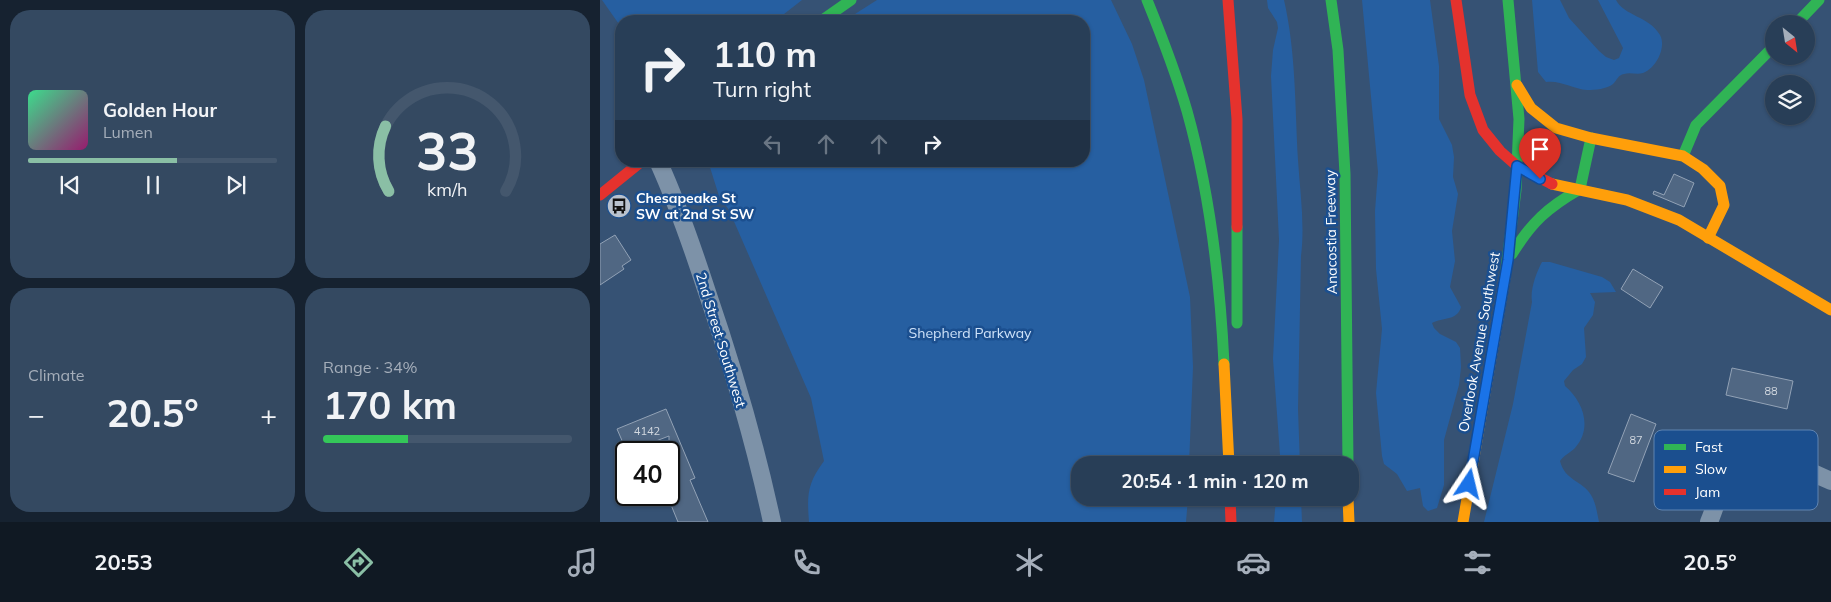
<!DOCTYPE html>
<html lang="en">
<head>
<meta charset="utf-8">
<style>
  body { margin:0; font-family:Mulish,sans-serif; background:#344961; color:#f1f3f6; height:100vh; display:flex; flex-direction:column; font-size:19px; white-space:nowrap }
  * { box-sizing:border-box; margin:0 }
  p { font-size:16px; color:#a5aeba }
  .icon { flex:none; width:28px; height:28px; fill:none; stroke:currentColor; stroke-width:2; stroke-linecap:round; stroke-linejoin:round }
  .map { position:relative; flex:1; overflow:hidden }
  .drawer { display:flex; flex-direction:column; gap:10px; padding:10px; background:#162230; width:600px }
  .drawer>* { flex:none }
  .banner { position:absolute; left:15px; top:15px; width:475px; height:152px; border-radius:20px; box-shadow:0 1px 4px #0004,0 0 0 1px #44576d; background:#283e57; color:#f1f3f6; overflow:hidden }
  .needle { width:32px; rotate:150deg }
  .buttons { position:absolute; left:1165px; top:15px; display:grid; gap:10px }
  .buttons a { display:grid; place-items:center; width:50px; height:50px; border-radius:50%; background:#283e57; box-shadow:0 1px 4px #0004,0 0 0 1px #44576d; font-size:25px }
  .speed { position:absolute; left:15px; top:441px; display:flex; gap:10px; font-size:25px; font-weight:700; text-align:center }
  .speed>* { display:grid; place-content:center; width:65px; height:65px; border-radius:50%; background:#283e57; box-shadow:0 1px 4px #0004,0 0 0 1px #44576d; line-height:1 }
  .speed .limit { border:2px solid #111; border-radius:8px; background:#fff; color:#111 }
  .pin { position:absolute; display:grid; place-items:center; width:42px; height:42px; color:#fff; margin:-51px -21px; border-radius:50% 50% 50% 0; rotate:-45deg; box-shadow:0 0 5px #0007 }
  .pin .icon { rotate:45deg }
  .me { position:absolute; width:55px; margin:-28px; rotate:10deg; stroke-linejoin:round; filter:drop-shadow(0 0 4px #0008) }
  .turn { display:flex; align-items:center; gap:18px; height:105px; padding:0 15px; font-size:22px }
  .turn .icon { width:65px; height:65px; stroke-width:2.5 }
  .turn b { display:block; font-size:35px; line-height:42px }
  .lanes { display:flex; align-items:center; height:48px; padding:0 15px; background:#0003; justify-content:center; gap:25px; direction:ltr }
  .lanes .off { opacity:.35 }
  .big { font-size:38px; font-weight:700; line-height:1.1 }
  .drawer .widget { flex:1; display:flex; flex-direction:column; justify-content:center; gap:8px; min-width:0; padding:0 18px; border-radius:20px; background:#344961 }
  .drawer .dial { align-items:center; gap:0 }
  .dial svg { height:130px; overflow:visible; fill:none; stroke:#44576d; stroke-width:7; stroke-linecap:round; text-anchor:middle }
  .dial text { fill:#f1f3f6; stroke:none }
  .song { display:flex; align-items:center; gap:15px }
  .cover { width:60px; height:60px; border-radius:8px; background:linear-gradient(135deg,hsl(150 70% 55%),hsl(320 70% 35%)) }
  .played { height:5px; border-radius:2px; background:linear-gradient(90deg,#8abfa5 60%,#44576d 60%) }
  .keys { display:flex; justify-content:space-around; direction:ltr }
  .heat { display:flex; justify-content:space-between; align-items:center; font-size:28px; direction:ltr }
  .charge { height:8px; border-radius:4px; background:linear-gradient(90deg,#34c759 34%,#44576d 0) }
  .drawer .tiles { flex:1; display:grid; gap:10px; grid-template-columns:repeat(2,1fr) }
  .trip { position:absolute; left:471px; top:456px; width:288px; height:50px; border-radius:20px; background:#283e57; box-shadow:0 1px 4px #0004,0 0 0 1px #44576d; font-weight:700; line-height:50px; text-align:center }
  .menu { display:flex; height:80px; justify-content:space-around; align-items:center; background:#101923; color:#a5aeba }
  .menu .icon { width:35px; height:35px }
  .menu .on { color:#8abfa5 }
  .menu b { font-size:22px; color:#f1f3f6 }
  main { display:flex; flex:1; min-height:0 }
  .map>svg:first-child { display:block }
</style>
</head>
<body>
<main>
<section class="drawer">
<div class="tiles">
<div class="widget">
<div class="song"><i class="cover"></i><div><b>Golden Hour</b><p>Lumen</p></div></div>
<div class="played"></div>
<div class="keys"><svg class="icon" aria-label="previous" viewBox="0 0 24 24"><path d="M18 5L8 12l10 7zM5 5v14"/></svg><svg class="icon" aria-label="pause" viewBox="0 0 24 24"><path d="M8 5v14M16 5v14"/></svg><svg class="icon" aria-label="next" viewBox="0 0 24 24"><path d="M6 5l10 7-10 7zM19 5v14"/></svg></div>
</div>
<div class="widget dial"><svg viewBox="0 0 100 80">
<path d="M14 69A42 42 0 1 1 86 69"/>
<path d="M14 69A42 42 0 0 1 12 29" stroke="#8abfa5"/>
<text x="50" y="56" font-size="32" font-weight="700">33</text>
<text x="50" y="72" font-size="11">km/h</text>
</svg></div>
<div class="widget"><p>Climate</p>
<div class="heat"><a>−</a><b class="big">20.5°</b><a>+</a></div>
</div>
<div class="widget"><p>Range · 34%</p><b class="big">170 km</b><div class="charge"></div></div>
</div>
</section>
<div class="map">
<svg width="1231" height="522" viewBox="0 0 1231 522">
  <rect width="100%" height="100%" fill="#365274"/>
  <g fill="#265fa1">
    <path d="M2 0H202L175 21H21V27Z"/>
    <path d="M277 0H511L532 44 544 80 590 297 593 367 589 465H480V498H588L586 522H209C207 495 207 484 224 461L211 398 129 210 119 196 108 161H484V21H244Z"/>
    <path d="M667 0H684C696 52 695 107 698 160 700 192 705 224 701 256L698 409 700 465H679L680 455 673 359 679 240 671 76 673 50 678 28 677 22 668 8Z"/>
    <path d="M762 0H830L839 66V119L852 145 854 157 853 177 858 194 852 231 855 261 850 287 861 307C857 321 843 317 832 323L834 328 840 334 856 342 860 348 861 367 859 385 844 440V485L837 508 828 511 823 506 820 488 807 491 797 474 784 464 782 456 776 393 782 329 776 269 775 211 778 172Z"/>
    <path d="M932 0H960L969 18 999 51 1006 57 1014 60 1019 58 1023 48 998 0H1016C1024 16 1049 16 1060 35 1067 48 1055 69 1043 73 1037 75 1030 72 1024 74 1018 75 1017 80 1013 84 1007 89 995 90 987 90 973 89 961 80 946 82L938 72Z"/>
    <path d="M942 262H950L1002 277 1010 282 1016 292 990 293 995 302 993 315 984 328 986 357 982 364 973 370 964 381 965 386C983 401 993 428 975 448 970 453 964 455 960 461 965 481 982 480 991 495 996 503 997 513 999 522H884L913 404 932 302C930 290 936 273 942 262Z"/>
    <path d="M676 498H701L702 522H674Z"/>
  </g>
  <g fill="#506783" stroke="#92a2b6">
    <path d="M1074 174 1094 183 1084 207 1053 194 1054 191 1064 195Z"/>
    <path d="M15 235 31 260 22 266 24 269 0 285V244Z"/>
    <path d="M1033 269 1063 287 1050 308 1021 289Z"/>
    <path d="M1132 368 1193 381 1187 409 1126 395Z"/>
    <path d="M66 409 95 478 90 480 108 522H78L69 500V436L27 452 17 429Z"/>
    <path d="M1031 414 1056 424 1034 482 1008 473Z"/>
  </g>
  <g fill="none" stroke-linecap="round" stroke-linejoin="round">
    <g stroke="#7d92a8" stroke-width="18">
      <path d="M58 161C77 203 92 246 106 289 132 365 155 443 172 522"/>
      <path d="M1109 522C1115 508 1119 492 1126 479 1129 473 1135 469 1140 465 1168 447 1204 470 1231 481"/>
    </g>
    <g stroke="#30b455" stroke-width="11">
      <path d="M547 0C562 37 576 73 587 111 610 193 620 279 624 364"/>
      <path d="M731 0 738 50 745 174 748 465"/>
      <path d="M221 21 251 0"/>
      <path d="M1196 24 1219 0"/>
      <path d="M1083 156 1096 125 1174 46"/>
      <path d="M637 227V323"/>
      <path d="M912 254C932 222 947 208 980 189L991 138"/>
      <path d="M905 277 916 190 919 119 908 0"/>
    </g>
    <g stroke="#ff9f0a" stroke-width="11">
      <path d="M917 85 931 108 956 128 991 138 1083 156 1103 169 1120 186 1124 205 1108 238"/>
      <path d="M952 184 1027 200 1079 220 1231 310"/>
      <path d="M624 364 629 465"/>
      <path d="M748 498 749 522"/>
      <path d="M863 522 905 277"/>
    </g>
    <g stroke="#e5322d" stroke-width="11">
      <path d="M628 0 637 119V227"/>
      <path d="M856 0 870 95 883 130 900 151 917 166 952 184"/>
      <path d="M0 195 42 161"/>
      <path d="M630 498 631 522"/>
    </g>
  </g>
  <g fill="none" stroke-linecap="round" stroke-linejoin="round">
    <g stroke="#114b97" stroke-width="12">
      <path id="route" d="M869 484 908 260 917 166 940 179"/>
    </g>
    <use href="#route" stroke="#1a73e8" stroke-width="9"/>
  </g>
  <defs>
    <g id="bus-disc" transform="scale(1.25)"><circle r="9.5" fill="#b9c2ce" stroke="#1b4f8f"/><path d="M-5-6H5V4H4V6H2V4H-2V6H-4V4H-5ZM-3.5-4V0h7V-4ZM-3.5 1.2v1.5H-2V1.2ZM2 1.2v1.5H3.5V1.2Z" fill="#111"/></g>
  </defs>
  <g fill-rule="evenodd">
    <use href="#bus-disc" x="19" y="206"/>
  </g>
  <g text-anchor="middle" stroke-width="5" stroke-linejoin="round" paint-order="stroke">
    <g font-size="11" fill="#d3d9e0">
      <text x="1171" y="395">88</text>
      <text x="47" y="435">4142</text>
      <text x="1036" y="444">87</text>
    </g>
    <g font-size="14" font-weight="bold" fill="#fff" stroke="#1b4f8f" text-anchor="start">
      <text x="36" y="203">Chesapeake St<tspan x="36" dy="16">SW at 2nd St SW</tspan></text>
    </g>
    <g font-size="14" fill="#fff" stroke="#1b4f8f">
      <text transform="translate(731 232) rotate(-91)" y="5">Anacostia Freeway</text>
      <text transform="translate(121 340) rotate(73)" y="5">2nd Street Southwest</text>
      <text transform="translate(879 342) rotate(-80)" y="5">Overlook Avenue Southwest</text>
    </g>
    <g font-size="14" fill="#cfe3fa" stroke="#1b4f8f">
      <text x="370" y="338">Shepherd Parkway</text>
    </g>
  </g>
  <rect x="1054" y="430" width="164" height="80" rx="8" fill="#1b4f8f" stroke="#5f84b1" stroke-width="1"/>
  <rect x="1064" y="444" width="22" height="6" fill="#30b455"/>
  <rect x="1064" y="466" width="22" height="7" fill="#ff9f0a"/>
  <rect x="1064" y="489" width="22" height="6" fill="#e5322d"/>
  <g font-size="14" fill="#fff">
    <text x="1095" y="452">Fast</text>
    <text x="1095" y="474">Slow</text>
    <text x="1095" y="497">Jam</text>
  </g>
</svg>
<div class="buttons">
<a><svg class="needle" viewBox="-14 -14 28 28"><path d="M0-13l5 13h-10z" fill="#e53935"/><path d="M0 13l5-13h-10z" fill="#a5aeba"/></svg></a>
<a><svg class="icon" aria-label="layers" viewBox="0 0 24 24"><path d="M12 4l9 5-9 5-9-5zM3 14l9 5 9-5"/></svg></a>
</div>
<div class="speed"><div class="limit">40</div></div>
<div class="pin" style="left:940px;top:179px;background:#d93025"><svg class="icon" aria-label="arrive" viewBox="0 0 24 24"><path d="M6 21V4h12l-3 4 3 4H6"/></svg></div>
<svg class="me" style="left:869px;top:484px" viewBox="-20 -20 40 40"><path d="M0-17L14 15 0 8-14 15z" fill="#1a73e8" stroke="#fff" stroke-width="4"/></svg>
<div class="trip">20:54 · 1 min · 120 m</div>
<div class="banner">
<div class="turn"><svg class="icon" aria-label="right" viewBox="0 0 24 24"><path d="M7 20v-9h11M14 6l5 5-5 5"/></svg><div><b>110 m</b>Turn right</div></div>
<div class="lanes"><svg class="icon off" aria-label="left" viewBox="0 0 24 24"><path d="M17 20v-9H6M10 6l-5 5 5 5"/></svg><svg class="icon off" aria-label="ahead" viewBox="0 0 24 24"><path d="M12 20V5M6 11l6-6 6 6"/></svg><svg class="icon off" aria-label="ahead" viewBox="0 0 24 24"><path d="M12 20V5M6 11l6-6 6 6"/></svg><svg class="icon" aria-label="right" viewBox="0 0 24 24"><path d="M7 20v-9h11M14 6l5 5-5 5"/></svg></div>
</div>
</div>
</main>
<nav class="menu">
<b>20:53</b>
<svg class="icon on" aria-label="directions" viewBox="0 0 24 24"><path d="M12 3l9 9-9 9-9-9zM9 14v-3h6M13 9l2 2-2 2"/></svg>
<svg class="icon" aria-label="music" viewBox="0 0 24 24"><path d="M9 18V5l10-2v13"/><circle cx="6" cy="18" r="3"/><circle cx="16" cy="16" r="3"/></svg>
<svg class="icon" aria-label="phone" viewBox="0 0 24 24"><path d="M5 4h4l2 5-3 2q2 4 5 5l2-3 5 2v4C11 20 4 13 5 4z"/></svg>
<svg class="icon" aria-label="climate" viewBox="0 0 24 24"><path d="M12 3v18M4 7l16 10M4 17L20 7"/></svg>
<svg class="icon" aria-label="car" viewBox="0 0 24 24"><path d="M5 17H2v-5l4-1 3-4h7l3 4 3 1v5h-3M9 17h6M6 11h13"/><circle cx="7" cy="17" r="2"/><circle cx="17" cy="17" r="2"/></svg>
<svg class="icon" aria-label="filters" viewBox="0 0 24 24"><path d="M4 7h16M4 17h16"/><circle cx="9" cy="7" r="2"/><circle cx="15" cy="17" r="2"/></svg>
<b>20.5°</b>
</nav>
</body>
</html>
